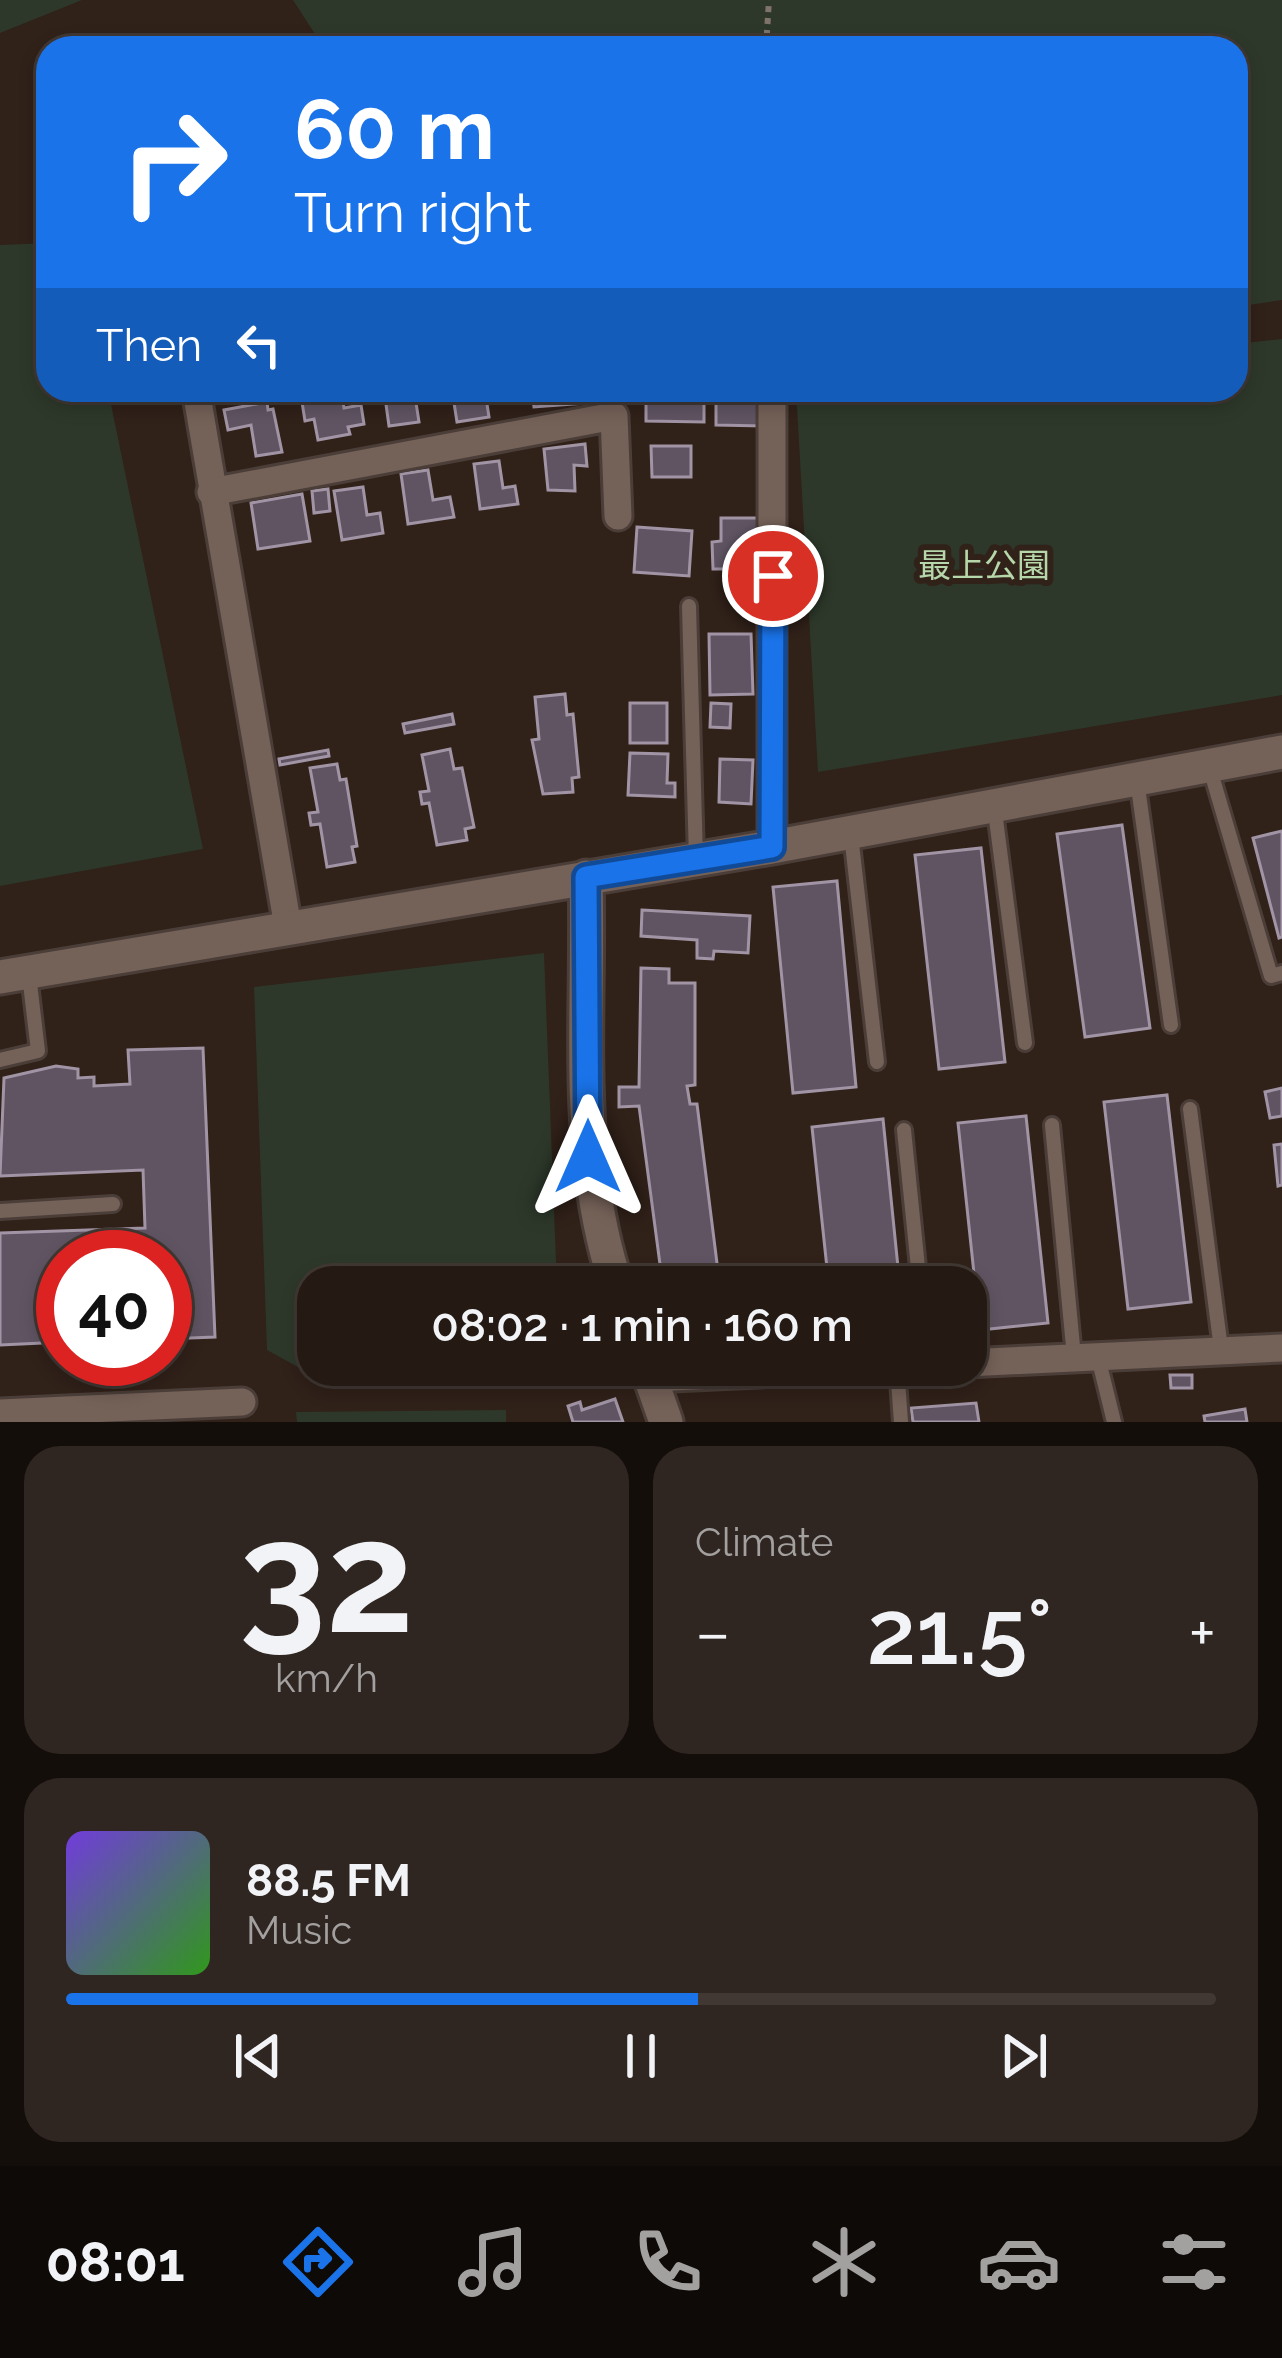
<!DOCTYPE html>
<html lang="en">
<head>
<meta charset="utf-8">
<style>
  body { margin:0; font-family:Raleway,"Noto Sans JP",sans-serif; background:#302621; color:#f1f3f6; height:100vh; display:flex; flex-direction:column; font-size:45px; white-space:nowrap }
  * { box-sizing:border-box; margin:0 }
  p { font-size:39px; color:#a3a0a0 }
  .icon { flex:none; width:66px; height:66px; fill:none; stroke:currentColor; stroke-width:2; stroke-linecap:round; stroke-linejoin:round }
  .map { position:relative; height:1422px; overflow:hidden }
  .details { display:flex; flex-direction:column; gap:24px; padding:24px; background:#140e0a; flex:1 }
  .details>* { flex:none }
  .guide { position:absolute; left:36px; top:36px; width:1212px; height:366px; border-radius:36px; box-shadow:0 6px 18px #0003,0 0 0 3px #413833; background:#1a73e8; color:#fff; overflow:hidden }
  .speed { position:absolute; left:36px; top:1230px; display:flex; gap:24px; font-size:60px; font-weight:700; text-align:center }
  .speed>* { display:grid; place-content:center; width:156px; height:156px; border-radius:50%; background:#241913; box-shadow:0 6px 18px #0003,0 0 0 3px #413833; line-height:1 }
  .speed .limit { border:18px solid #d22; background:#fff; color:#111 }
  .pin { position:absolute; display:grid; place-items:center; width:102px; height:102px; color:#fff; margin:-51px; border:6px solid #fff; border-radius:50%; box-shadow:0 3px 12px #0007 }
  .me { position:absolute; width:132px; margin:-66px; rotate:0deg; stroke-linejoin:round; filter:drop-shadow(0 0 9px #0008) }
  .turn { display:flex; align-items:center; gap:42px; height:252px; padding:0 60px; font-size:54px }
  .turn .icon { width:156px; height:156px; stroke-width:2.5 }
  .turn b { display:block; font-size:84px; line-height:102px }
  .then { display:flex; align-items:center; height:114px; padding:0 60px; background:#0003; gap:24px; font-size:45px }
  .big { font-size:90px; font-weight:600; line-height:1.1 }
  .details .widget { flex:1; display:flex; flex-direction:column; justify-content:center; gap:18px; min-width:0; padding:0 42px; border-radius:36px; background:#302621 }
  .details .dial { align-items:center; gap:0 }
  .dial b { font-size:156px; line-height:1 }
  .song { display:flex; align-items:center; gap:36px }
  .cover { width:144px; height:144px; border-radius:18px; background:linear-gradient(135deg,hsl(260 70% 55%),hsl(110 70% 35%)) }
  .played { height:12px; border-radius:6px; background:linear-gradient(90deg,#1a73e8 55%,#413833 55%) }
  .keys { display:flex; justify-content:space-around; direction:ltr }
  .heat { display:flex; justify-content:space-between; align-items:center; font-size:66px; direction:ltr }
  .details .tiles { flex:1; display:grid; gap:24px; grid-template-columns:1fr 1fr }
  .widget:last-child { grid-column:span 2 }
  .trip { position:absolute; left:297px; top:1266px; width:690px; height:120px; border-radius:36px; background:#241913; box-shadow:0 6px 18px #0003,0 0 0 3px #413833; font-weight:600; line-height:120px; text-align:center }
  .tabs { display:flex; height:192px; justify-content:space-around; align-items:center; background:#0e0a08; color:#a3a0a0 }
  .tabs .icon { width:84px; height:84px }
  .tabs .selected { color:#1a73e8 }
  .tabs b { font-size:54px; color:#f1f3f6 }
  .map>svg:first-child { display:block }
</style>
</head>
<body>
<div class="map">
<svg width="1282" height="1422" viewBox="0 0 1282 1422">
  <rect width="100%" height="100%" fill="#302119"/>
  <g fill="#2d382a">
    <path d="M0 0H82L0 33Z"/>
    <path d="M293 0H1282V300L1236 307V48H324Z"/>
    <path d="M48 243V390H108L203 849 0 886V245Z"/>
    <path d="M1282 339V695L818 772 796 390H1236V344Z"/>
    <path d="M544 953 557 1287H318V1365H492L307 1372 267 1350 254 987Z"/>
    <path d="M506 1410V1422H297L296 1412Z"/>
  </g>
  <g fill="#605463" stroke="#a194a5" stroke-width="3">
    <path d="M384 390H414L419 422 389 426Z"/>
    <path d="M452 390H504L505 401 487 404 489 417 457 422Z"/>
    <path d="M532 390H598L599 402 534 407Z"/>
    <path d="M646 390 704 397V422L646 421Z"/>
    <path d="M342 395 344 408 361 405 364 424 348 427 350 434 318 440 314 419 305 421 302 402Z"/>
    <path d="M716 400 762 401 763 426 716 425Z"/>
    <path d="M267 402 268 410 273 409 282 452 256 456 251 425 228 430 224 410Z"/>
    <path d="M585 444 587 466 574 465 575 491 548 490 544 449Z"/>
    <path d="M651 446H691V477H652Z"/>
    <path d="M499 461 503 488 515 486 518 504 480 509 474 464Z"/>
    <path d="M428 470 433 500 450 497 454 517 408 524 401 474Z"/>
    <path d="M363 487 367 515 380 513 383 533 342 540 334 491Z"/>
    <path d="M328 489 330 511 314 513 312 491Z"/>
    <path d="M302 494 310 541 258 549 251 503Z"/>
    <path d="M721 518H759L766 551 753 552V569H713L712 542 721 541Z"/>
    <path d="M637 527 692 531 689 576 634 572Z"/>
    <path d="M709 634H751L753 694 710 695Z"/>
    <path d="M565 694 567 715 573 714 579 777 572 778 573 792 543 794 532 740 539 739 535 697Z"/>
    <rect x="630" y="703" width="37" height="40"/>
    <path d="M711 703 731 704 730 728 710 727Z"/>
    <path d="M452 714 454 724 405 733 403 724Z"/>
    <path d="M450 749 454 769 462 768 474 827 465 829 467 840 437 845 429 803 422 804 420 792 429 791 422 755Z"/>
    <path d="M328 750 329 756 280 765 279 759Z"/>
    <path d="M630 753 668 754 667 783H675V797L628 795Z"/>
    <path d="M720 759 753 760 751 804 719 802Z"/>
    <path d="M337 764 340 780 346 779 357 846 352 847 355 862 327 867 320 824 311 825 309 813 318 812 310 768Z"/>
    <path d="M1122 825 1150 1028 1085 1037 1057 834Z"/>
    <path d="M1282 831V937L1279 938 1253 838Z"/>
    <path d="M981 848 1005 1062 939 1069 915 855Z"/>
    <path d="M837 881 856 1087 793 1093 773 887Z"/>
    <path d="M642 910 750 916 748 953 714 951 713 959 697 958V940L641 936Z"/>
    <path d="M641 968 669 969V983H695V1085L687 1086 690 1104H697L720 1287H663L639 1106 619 1107V1087H639Z"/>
    <path d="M203 1048 215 1337 165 1339V1257H63V1342L0 1345V1233L145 1228 143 1170 0 1176 4 1078 56 1066 78 1069V1078L94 1077V1086L130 1084 128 1050Z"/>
    <path d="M1282 1088V1116L1270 1118 1265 1092Z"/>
    <path d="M1167 1095 1191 1302 1128 1309 1104 1102Z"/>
    <path d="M1026 1116 1048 1323 980 1330 958 1123Z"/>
    <path d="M883 1119 900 1287H829L812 1127Z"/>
    <path d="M1282 1144V1185L1278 1186 1274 1145Z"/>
    <path d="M1170 1375H1192V1388H1171Z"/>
    <path d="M615 1399 623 1422H573L568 1406 580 1402 582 1410Z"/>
    <path d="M976 1403 979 1422H913L911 1408Z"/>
    <path d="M1245 1409 1247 1422H1205L1204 1416Z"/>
  </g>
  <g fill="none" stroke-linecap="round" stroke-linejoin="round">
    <g stroke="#4b3e38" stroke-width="20">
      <g id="service">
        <path d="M689 606 696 859"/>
        <path d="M1210 769 1271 976 1282 973"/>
        <path d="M1137 780 1171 1025"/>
        <path d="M994 804 1025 1043"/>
        <path d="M851 835 877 1062"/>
        <path d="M0 1060 38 1051 29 975"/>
        <path d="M1190 1109 1221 1349"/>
        <path d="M1052 1125 1074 1357"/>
        <path d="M904 1130 920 1287"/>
        <path d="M0 1211 113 1204"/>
        <path d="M1098 1357 1114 1422"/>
        <path d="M897 1367 901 1422"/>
      </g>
    </g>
    <g stroke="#4b3e38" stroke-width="33">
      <g id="minor">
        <path d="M196 390 288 927"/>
        <path d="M211 492 614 416 618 516"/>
        <path d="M772 847V398"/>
        <path d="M966 1363 1282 1348"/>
        <path d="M651 1378 930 1365"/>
        <path d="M0 1413 242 1402"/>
      </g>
    </g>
    <g stroke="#4b3e38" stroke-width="39">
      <g id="tertiary">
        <path d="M586 877C590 1014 572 1155 617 1287"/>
        <path d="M0 977 772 847 1282 752"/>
        <path d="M646 1365 666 1422"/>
      </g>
    </g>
    <path stroke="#80736c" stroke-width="6" stroke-dasharray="6 6" stroke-linecap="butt" d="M766 48 769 0"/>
    <use href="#service" stroke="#746158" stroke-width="14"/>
    <use href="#minor" stroke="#746158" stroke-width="27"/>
    <use href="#tertiary" stroke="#746158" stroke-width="33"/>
  </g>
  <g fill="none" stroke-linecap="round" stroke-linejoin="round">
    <g stroke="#114b97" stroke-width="30">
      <path id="route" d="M588 1157 586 877 772 847 773 576"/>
    </g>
    <use href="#route" stroke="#1a73e8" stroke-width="21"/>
  </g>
  <g text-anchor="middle" stroke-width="12" stroke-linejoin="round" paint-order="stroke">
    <g font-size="33" fill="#b5d7a9" stroke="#302119">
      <text x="984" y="577">最上公園</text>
    </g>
  </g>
</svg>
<div class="speed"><div class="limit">40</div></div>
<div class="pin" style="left:773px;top:576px;background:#d93025"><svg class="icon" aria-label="arrive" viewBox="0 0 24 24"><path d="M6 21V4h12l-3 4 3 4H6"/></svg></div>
<svg class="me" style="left:588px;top:1157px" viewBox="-20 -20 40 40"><path d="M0-17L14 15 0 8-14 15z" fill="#1a73e8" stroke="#fff" stroke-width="4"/></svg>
<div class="trip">08:02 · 1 min · 160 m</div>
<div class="guide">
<div class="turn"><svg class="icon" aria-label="right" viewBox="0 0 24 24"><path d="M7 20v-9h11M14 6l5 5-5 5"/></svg><div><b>60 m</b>Turn right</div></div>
<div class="then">Then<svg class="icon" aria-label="left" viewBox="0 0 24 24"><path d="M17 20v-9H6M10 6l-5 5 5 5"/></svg></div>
</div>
</div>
<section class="details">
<div class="tiles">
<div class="widget dial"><b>32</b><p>km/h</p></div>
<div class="widget"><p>Climate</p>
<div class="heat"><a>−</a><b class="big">21.5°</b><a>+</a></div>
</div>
<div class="widget">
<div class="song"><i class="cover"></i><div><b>88.5 FM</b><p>Music</p></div></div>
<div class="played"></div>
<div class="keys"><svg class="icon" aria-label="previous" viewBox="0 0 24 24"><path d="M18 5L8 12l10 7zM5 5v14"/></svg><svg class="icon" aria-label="pause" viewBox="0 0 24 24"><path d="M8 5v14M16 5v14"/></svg><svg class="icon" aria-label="next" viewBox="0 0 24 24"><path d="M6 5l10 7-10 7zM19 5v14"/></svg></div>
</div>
</div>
</section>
<nav class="tabs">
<b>08:01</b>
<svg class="icon selected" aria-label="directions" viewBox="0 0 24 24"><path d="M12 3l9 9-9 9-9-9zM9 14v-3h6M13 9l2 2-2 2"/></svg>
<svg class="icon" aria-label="music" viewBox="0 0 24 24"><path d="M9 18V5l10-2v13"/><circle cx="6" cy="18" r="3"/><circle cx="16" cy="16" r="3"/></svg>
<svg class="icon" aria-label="phone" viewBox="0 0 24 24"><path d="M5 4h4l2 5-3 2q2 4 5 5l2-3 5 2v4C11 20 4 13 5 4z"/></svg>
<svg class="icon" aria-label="climate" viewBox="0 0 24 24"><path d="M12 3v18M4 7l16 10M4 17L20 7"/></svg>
<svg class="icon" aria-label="car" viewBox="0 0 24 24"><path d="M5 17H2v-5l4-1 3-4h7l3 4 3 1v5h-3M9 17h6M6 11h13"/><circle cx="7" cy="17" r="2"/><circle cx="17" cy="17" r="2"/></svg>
<svg class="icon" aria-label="filters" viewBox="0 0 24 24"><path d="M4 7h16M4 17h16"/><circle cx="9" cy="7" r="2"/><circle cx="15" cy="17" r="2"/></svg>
</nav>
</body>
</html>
